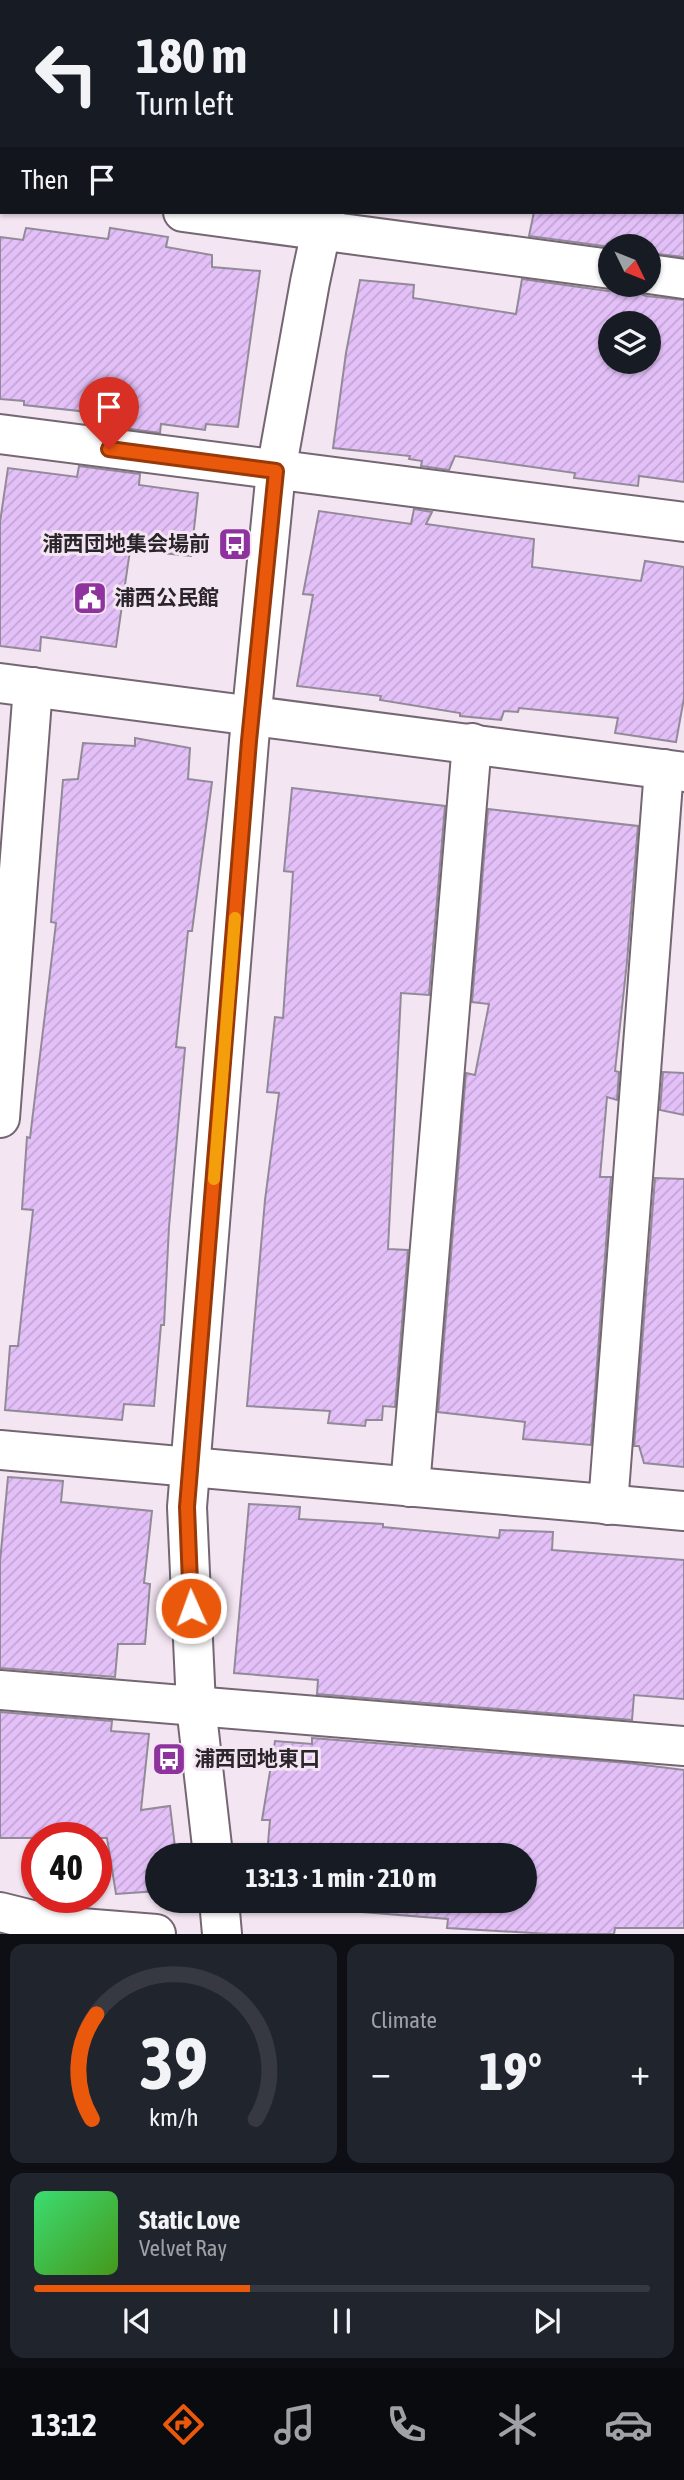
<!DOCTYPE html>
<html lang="en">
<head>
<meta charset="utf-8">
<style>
  body { margin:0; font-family:"Asap Condensed","Noto Sans JP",sans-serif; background:#20242c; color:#f1f3f6; height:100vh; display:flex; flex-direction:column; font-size:26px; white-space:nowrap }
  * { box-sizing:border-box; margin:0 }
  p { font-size:23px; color:#9ea1a6 }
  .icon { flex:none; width:38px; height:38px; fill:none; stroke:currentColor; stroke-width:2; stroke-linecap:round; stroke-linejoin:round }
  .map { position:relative; height:1934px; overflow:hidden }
  .panel { display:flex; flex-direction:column; gap:10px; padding:10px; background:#0d0f14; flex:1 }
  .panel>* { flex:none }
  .banner { position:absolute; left:0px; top:0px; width:684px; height:214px; box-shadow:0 2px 5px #0004; background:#171b24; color:#f1f3f6; overflow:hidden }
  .needle { width:46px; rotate:133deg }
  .tools { position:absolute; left:598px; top:234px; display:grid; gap:14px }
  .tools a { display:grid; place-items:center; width:63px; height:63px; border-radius:50%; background:#171b24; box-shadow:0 2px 5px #0004; font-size:35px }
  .speed { position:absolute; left:21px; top:1822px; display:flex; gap:14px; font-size:35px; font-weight:700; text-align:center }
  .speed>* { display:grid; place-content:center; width:91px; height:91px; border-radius:50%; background:#171b24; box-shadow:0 2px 5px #0004; line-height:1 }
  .speed .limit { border:10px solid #d22; background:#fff; color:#111 }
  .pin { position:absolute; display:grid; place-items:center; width:60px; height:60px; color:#fff; margin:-72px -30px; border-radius:50% 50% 50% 0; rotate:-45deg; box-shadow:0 0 7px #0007 }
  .pin .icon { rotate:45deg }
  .me { position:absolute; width:77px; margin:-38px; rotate:358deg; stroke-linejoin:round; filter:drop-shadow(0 0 5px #0008) }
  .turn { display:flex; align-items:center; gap:24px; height:147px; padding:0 21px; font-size:32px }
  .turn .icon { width:91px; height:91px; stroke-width:2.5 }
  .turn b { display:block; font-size:49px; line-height:60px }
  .then { display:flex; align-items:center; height:66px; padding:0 21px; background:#0003; gap:14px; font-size:26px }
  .big { font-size:52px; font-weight:700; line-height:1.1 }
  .panel .tile { flex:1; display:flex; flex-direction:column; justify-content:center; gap:10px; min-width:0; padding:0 24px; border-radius:14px; background:#20242c }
  .panel .dial { align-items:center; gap:0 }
  .dial svg { height:182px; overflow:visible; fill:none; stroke:#363941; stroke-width:7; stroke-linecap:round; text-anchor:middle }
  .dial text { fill:#f1f3f6; stroke:none }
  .song { display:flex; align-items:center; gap:21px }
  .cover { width:84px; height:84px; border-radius:10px; background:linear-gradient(135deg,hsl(140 70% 55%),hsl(100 70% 35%)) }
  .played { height:7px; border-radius:4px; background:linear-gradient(90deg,#ea580c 35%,#363941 35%) }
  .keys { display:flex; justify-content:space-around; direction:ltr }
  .heat { display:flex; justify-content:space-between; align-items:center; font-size:38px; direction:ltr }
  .panel .tiles { flex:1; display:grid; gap:10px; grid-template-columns:1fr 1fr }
  .tile:last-child { grid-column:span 2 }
  .trip { position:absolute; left:145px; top:1843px; width:392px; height:70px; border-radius:35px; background:#171b24; box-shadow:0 2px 5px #0004; font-weight:700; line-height:70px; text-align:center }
  .tabs { display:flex; height:112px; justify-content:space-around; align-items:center; background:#090b0e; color:#9ea1a6 }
  .tabs .icon { width:49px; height:49px }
  .tabs .current { color:#ea580c }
  .tabs b { font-size:32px; color:#f1f3f6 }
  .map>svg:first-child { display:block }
</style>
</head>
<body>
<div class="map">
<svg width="684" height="1934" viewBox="0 0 684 1934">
  <defs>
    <pattern id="building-hatch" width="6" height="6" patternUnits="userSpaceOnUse" patternTransform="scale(1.75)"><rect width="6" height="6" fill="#e3c0f8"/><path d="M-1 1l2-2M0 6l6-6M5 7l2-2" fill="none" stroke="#c3a5d5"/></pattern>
  </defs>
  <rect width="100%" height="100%" fill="#f3e5f2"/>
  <g fill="url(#building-hatch)" stroke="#928a98" stroke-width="2" fill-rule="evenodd">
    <path d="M534 212H684V257L649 253V247H611L529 236Z"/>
    <path d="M26 228 108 239 110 228 168 237 166 247 212 255V267L260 271 238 427 206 424 205 430 161 424 160 433 86 423 88 412 24 405V401L0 399V237L23 240Z"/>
    <path d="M522 279 608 291 631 285 636 292 646 296 684 300V482L639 476 638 486 574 478 575 473 455 456 449 470 421 466 422 461 409 459 410 456 333 448 346 353 360 280 414 285 413 298 516 314ZM611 324H649V362H611Z"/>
    <path d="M79 466 140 474 139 485 198 493 191 556 130 550 116 647 41 637 40 651 0 646V522L8 468 77 477Z"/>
    <path d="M414 509 432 512 426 524 534 539 532 567 641 581 645 561 684 567V698L676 742 615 733 618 718 519 708 518 712 504 711 501 720 460 716V713L380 700 381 696 297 686 313 595 303 594 319 511 411 524Z"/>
    <path d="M135 738 190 748 188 779 212 782 192 931H188L176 1047 185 1048 169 1227 164 1325H161L154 1406 124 1404 122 1420 5 1410 10 1346H18L33 1210 22 1209 27 1137 30 1138 56 923 51 922 63 780 78 779 83 743 135 746Z"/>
    <path d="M292 788 445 806 429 995 401 993 388 1249 408 1250 395 1407 383 1406 382 1420H366L365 1426 328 1423 330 1411 247 1406 265 1200 279 1093 267 1092 275 1017 283 1018 293 872 284 871Z"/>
    <path d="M488 809 638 826 627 962 615 1071 619 1072 617 1100 607 1097 600 1177H611L591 1445 523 1439 525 1422 438 1412 466 1073 475 1075 489 1004 472 1002Z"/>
    <path d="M663 1072 684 1073V1115L660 1110Z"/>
    <path d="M655 1178 684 1179V1467L644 1463 639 1446H634Z"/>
    <path d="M8 1477 63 1481 61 1502 152 1511 144 1583 150 1584 145 1644H118L115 1677 0 1668V1562Z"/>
    <path d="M249 1504 300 1507 299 1519 383 1524V1527L499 1538 500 1530 553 1532 552 1550 684 1560V1699L634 1695 632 1720 317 1694 318 1680 234 1673Z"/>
    <path d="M0 1712 112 1721 111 1731 149 1734 141 1810 170 1806 176 1855H158V1891L116 1894 107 1838H0Z"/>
    <path d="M312 1738 628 1763 684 1770V1928H615L614 1934H549L447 1928 448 1919 325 1909 262 1907 263 1900H525V1855H267L270 1820H262L275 1741 312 1744Z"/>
  </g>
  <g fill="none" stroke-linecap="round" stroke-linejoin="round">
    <g stroke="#746772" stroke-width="42">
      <g id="street">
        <path d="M444 0 458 2"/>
        <path d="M682 30 684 31"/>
        <path d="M0 189H2"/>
        <path d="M183 212 611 269"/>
        <path d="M649 274 684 279"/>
        <path d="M0 434 684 522"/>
        <path d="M0 683 684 772"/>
        <path d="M0 1118 33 687"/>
        <path d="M0 1450 684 1511"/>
        <path d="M410 1487 472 743"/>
        <path d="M608 1505 664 769"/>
        <path d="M0 1690 684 1746"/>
        <path d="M0 1912 56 1926 156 1934"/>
      </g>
    </g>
    <g stroke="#746772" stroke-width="42">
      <g id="secondary">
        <path d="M365 2V0"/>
        <path d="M213 1855 196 1706 187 1507 249 741 276 471 310 282 325 212"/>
        <path d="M219 1900 222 1934"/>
      </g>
    </g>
    <use href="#street" stroke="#fff" stroke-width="38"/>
    <use href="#secondary" stroke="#fff" stroke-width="38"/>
  </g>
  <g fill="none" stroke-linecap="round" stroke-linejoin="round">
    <g stroke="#983908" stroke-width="18">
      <path id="route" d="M109 449 276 471 249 741 187 1507 191 1608"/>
    </g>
    <use href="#route" stroke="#ea580c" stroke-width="12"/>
    <path stroke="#f59e0b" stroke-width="12" d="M214 1179 235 918"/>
  </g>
  <defs>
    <g id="bus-square" transform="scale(1.75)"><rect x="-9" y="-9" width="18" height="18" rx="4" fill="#8e339e" stroke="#f3e5f2"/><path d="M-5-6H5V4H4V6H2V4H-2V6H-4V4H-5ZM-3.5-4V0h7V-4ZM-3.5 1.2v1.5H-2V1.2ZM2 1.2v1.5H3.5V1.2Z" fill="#fff"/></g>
    <g id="civic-square" transform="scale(1.75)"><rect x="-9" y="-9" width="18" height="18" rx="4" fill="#8e339e" stroke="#f3e5f2"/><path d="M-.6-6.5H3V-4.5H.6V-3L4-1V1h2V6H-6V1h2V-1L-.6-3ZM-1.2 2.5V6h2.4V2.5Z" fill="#fff"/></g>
  </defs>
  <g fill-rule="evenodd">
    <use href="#bus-square" x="235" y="544"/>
    <use href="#civic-square" x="90" y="598"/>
    <use href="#bus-square" x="169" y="1759"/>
  </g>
  <g text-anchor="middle" stroke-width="6" stroke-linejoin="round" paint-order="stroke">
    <g font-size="21" font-weight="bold" fill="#2a252a" stroke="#f3e5f2" text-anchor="start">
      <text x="210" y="551" text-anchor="end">浦西団地集会場前</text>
      <text x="114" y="605">浦西公民館</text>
      <text x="194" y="1766">浦西団地東口</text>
    </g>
  </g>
</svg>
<div class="tools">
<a><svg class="needle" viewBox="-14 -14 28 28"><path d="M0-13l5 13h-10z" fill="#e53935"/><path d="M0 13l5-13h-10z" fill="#9ea1a6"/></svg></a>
<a><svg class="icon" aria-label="layers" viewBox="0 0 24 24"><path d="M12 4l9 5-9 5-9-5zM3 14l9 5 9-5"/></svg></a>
</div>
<div class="speed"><div class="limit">40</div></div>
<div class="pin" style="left:109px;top:449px;background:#d93025"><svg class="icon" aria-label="arrive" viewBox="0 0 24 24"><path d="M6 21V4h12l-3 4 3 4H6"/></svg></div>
<svg class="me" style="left:191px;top:1608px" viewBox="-20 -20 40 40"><circle r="17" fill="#ea580c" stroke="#fff" stroke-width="3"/><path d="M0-11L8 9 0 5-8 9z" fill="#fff"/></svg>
<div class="trip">13:13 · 1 min · 210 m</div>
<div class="banner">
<div class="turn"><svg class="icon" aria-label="left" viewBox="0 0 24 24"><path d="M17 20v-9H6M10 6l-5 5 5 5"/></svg><div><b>180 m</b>Turn left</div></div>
<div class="then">Then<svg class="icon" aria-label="arrive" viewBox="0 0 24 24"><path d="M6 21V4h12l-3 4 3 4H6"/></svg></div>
</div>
</div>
<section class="panel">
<div class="tiles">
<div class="tile dial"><svg viewBox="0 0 100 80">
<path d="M14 69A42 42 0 1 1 86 69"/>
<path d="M14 69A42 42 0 0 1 16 23" stroke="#ea580c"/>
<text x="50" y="56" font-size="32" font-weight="700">39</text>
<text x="50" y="72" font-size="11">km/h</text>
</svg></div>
<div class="tile"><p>Climate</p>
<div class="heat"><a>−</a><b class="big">19°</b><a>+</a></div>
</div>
<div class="tile">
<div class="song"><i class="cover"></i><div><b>Static Love</b><p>Velvet Ray</p></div></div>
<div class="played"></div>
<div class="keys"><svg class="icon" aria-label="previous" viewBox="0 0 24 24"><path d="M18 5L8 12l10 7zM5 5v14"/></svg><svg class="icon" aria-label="pause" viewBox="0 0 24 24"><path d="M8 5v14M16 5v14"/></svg><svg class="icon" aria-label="next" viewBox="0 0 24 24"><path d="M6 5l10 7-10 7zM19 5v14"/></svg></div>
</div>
</div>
</section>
<nav class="tabs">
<b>13:12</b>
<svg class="icon current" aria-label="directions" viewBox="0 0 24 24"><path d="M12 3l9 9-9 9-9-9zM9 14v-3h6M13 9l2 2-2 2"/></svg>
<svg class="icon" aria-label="music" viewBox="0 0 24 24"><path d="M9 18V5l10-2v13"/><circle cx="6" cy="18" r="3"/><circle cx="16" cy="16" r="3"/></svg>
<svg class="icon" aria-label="phone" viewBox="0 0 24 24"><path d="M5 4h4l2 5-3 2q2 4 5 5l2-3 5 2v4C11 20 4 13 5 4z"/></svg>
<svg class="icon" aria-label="climate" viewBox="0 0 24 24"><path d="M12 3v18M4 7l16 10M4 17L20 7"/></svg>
<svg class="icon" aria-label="car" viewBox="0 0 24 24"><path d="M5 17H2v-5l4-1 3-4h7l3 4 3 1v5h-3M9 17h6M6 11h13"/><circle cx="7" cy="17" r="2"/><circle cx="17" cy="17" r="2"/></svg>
</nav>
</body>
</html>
